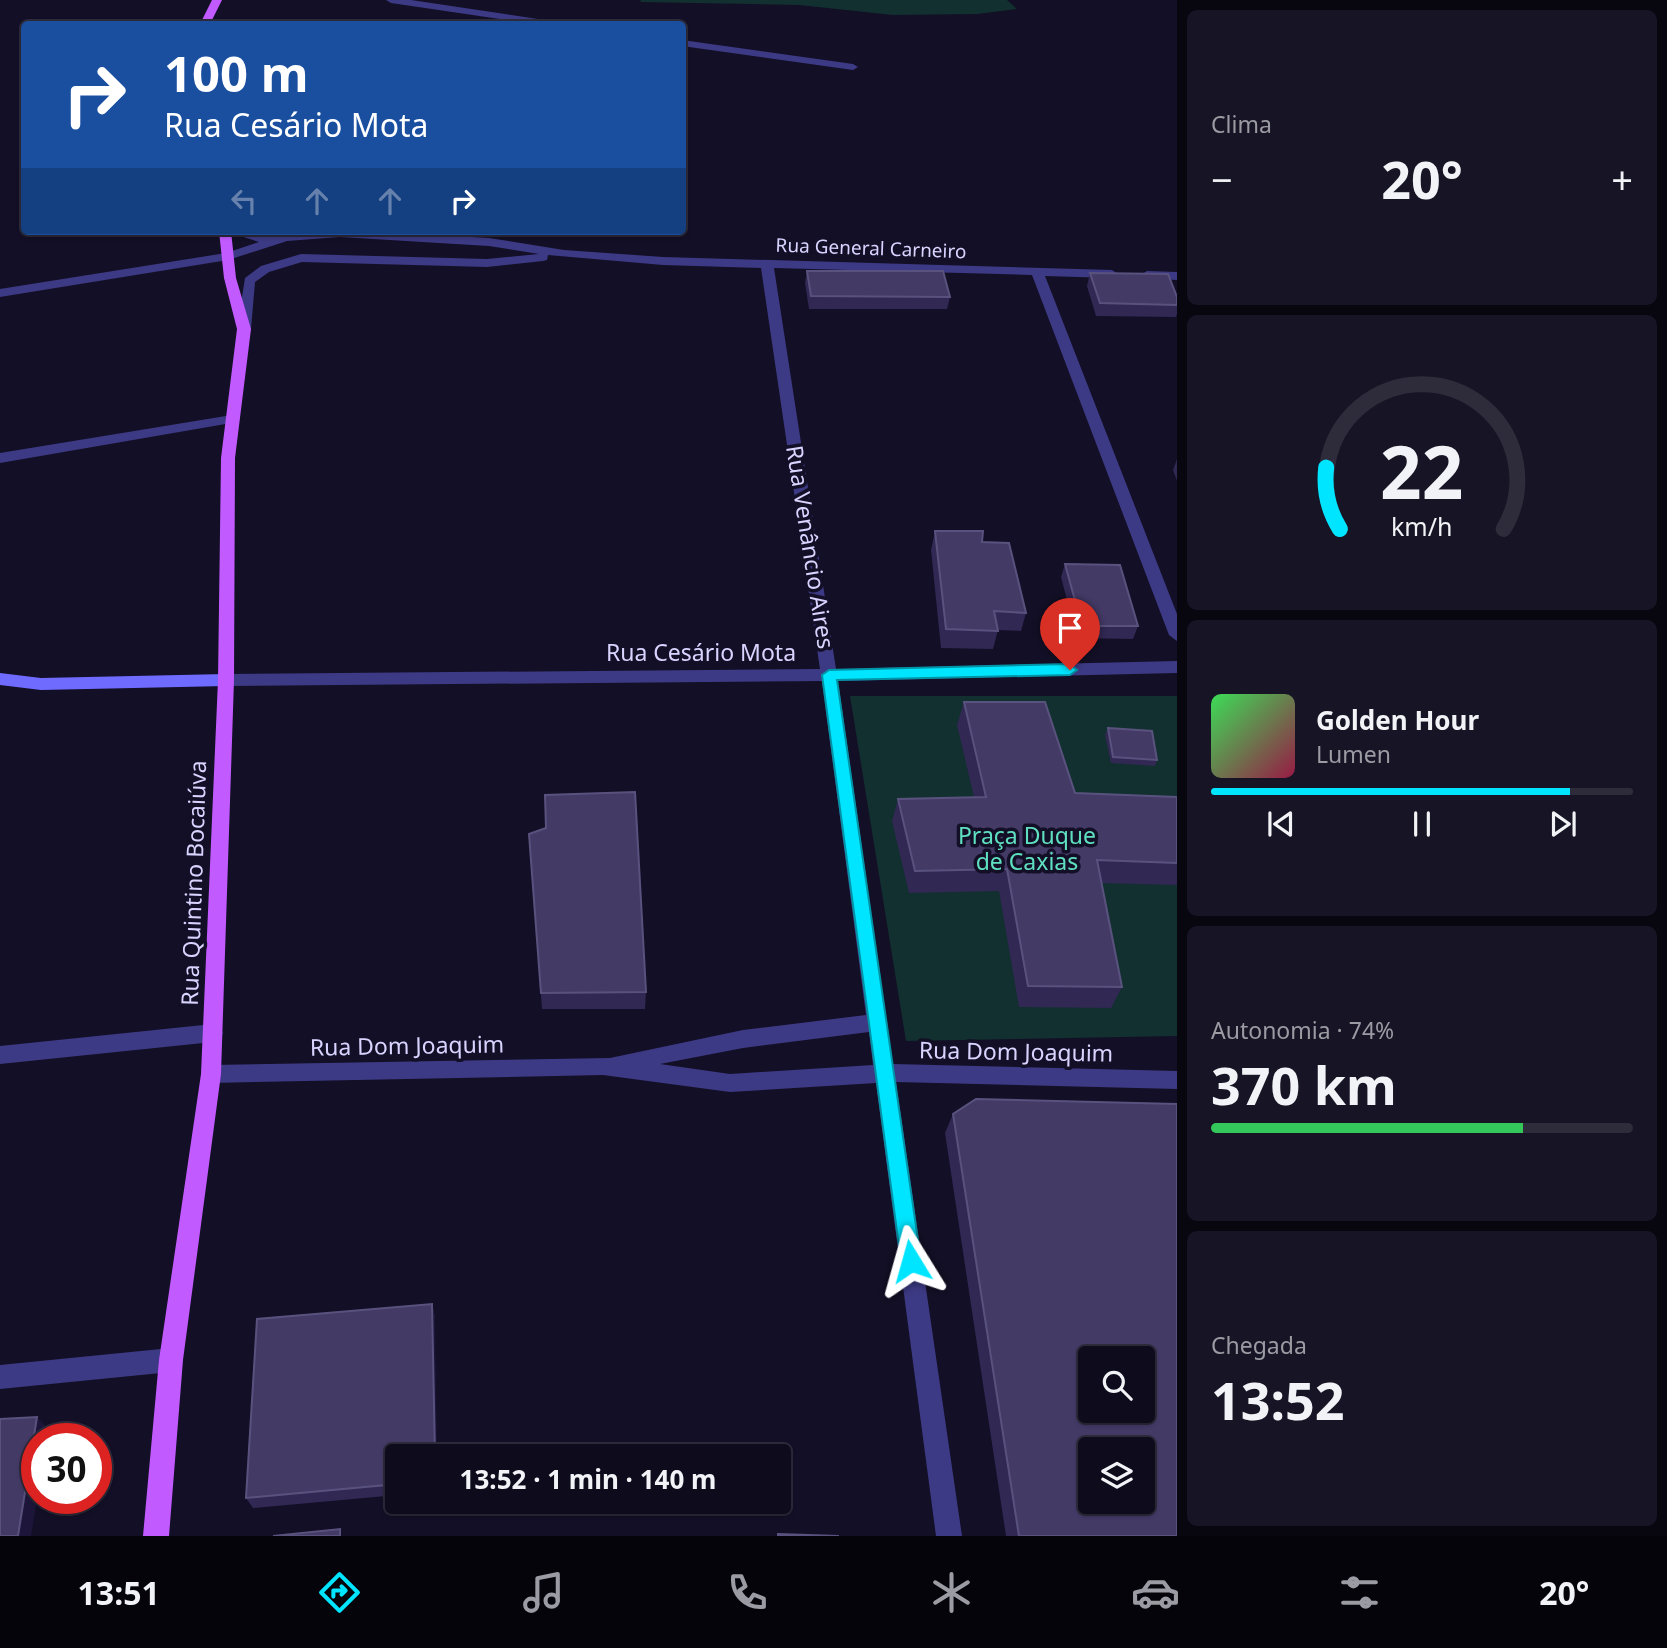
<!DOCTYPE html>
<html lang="pt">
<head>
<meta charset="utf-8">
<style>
  body { margin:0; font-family:"Noto Sans",sans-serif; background:#171425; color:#f1f3f6; height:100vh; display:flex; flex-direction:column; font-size:26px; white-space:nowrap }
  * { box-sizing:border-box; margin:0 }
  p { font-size:23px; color:#9b9ba3 }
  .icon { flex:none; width:38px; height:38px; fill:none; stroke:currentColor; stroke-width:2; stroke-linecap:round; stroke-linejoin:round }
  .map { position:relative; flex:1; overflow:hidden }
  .side { display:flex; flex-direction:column; gap:10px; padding:10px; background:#08060f; width:490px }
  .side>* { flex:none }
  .top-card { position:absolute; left:21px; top:21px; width:665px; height:214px; border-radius:7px; box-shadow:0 2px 5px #0004,0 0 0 2px #2e2b3b; background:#1a4fa0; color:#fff; overflow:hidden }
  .fabs { position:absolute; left:1078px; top:1346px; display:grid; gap:14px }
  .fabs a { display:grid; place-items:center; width:77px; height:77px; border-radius:7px; background:#0e0b1c; box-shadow:0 2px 5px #0004,0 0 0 2px #2e2b3b; font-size:35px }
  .speed { position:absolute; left:21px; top:1423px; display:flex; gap:14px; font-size:35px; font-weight:700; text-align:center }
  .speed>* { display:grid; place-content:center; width:91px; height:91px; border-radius:50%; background:#0e0b1c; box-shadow:0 2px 5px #0004,0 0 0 2px #2e2b3b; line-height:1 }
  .speed .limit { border:10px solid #d22; background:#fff; color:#111 }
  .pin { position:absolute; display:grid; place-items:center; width:60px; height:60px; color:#fff; margin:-72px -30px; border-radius:50% 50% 50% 0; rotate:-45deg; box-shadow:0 0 7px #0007 }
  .pin .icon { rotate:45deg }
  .me { position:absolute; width:77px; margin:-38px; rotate:352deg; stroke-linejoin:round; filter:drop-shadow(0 0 5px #0008) }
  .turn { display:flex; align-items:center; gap:24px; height:147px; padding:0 28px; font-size:32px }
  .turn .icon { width:91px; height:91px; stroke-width:2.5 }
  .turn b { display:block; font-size:49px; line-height:60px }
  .lanes { display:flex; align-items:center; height:66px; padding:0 28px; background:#0003; justify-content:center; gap:35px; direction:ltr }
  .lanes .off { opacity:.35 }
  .big { font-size:52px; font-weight:700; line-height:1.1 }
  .side .tile { flex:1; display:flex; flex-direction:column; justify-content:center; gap:10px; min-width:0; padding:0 24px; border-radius:10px; background:#171425 }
  .side .dial { align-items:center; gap:0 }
  .dial svg { height:182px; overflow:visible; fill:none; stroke:#2e2b3b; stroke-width:7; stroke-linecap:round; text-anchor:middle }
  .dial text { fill:#f1f3f6; stroke:none }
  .song { display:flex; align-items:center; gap:21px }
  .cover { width:84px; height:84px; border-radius:10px; background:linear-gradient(135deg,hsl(130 70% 55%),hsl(340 70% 35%)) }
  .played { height:7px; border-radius:4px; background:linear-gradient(90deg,#00e5ff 85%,#2e2b3b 85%) }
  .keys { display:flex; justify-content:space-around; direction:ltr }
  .heat { display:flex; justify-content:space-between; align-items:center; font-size:38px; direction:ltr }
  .charge { height:10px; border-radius:5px; background:linear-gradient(90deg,#34c759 74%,#2e2b3b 0) }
  .trip { position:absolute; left:385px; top:1444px; width:406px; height:70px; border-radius:7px; background:#0e0b1c; box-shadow:0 2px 5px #0004,0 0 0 2px #2e2b3b; font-weight:700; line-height:70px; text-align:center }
  .dock { display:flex; height:112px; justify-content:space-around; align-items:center; background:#06040b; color:#9b9ba3 }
  .dock .icon { width:49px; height:49px }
  .dock .on { color:#00e5ff }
  .dock b { font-size:32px; color:#f1f3f6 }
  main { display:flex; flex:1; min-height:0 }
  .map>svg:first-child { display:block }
</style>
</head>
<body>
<main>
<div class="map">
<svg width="1177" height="1536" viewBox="0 0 1177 1536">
  <rect width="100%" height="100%" fill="#130f26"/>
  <g fill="#12302f">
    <path d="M641 0H1007L1017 9 977 14 893 15 799 5 640 2Z"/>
    <path d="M850 696H1177V1036L906 1041Z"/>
  </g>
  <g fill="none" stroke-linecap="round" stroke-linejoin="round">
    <path fill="#3d3a85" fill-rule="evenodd" d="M213 1024 220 1027 223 1033 220 1039 213 1042 0 1064V1046Z"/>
    <g fill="#3d3a85" fill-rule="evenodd">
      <path d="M386 0H411L551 21 556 24H534L391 3Z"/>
      <path d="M682 40 853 64 858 67 853 70 682 46Z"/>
      <path d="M225 231 276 236 317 231H368L489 238 564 250 663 257 1112 270 1118 274 1112 278 1045 276 1177 614V641L1169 635 1032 275 774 268 836 669 1177 661V673L838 681 893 1064 1177 1071V1089L896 1082 962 1536H936L876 1083 730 1092 603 1075 211 1083 204 1081 201 1074 204 1067 211 1065 610 1058 743 1030 866 1015 822 681 226 686 218 680 226 674 820 669 761 268 663 265 548 255 547 260 543 261 487 267 302 262 269 272 255 282 251 329 249 332H239L237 329 245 278 261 266 301 254 487 259 539 254 489 246 340 237 287 241 228 260 0 297V289L226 253 259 242ZM869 1032 873 1065 730 1074 660 1064 743 1048Z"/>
      <path d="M1147 271 1177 272V280L1143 278 1141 275Z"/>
      <path d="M232 415 239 419 237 422 0 463V453Z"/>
      <path d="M171 1348 179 1352 183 1360 179 1368 171 1372 0 1389V1365Z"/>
    </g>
    <path fill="#6f6bff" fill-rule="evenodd" d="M0 673 41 678 226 674 234 680 226 686 41 690 0 685Z"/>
    <g fill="#c25bff" fill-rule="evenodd">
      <path d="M212 0H222L210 24H200Z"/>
      <path d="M219 231H231L236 278 251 329 235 458 234 680 221 1074 183 1360 169 1536H143L159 1360 201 1074 218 680 221 458 237 329 224 278Z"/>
    </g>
  </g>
  <g fill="#312854">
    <path d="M807 271 950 297 947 309H809L805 283Z"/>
    <path d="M1090 273 1177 297V314L1176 317 1096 316 1087 286Z"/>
    <path d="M1177 459V481L1173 470Z"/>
    <path d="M935 531 982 542 1026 613 1021 631 998 630 993 649 941 648 931 550Z"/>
    <path d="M1065 564 1138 626 1133 639 1077 638 1061 577Z"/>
    <path d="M964 702 1075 793 1177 797V885L1101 883 1122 987 1111 1008 1019 1007 999 891 909 893 892 821 898 799 974 797 957 725Z"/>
    <path d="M1108 728 1157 760 1155 766 1111 763 1105 735Z"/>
    <path d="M530 851 646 992 645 1009H542Z"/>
    <path d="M953 1114 1177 1536H1006L945 1133Z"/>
    <path d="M432 1304 435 1317 397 1456V1495L253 1508 246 1498Z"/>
  </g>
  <g fill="#1d163a">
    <path d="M432 1304 435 1317 437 1456H435Z"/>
    <path d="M37 1417 48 1429 46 1438H37V1498L31 1536H18Z"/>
  </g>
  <g fill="#433a66" stroke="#5a527e" stroke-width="2" fill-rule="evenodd">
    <path d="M807 271H943L950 297 811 296Z"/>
    <path d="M1090 273 1168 274 1177 297V305L1100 303Z"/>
    <path d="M935 531H983L982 542 1009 543 1026 613 994 611 998 631 946 629Z"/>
    <path d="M1065 564 1120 565 1138 626H1082Z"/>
    <path d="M964 702H1045L1075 793 1177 797V863L1097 860 1122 987 1028 986 1007 869 915 871 898 799 986 797Z"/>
    <path d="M1108 728 1152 731 1157 760 1113 757Z"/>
    <path d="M635 792 646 992 541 993 529 834 546 828 545 795Z"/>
    <path d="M976 1099 1177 1104V1536H1019L953 1114ZM1090 1358H1143V1410H1090ZM1090 1449H1143V1502H1090Z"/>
    <path d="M432 1304 435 1456H397V1484L246 1498 257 1319Z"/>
    <path d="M37 1417 18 1536H0V1419Z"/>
    <path d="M340 1529V1536H273Z"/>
    <path d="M778 1534 839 1536H778Z"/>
  </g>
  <path fill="#00e5ff" stroke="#0095a6" stroke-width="2" d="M1070 664 1077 670 1070 675 837 680 921 1261 918 1268 911 1271 904 1268 901 1261 822 675 829 670Z"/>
  <g text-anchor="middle" stroke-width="7" stroke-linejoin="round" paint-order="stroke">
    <g font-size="19" fill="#d9d4ff" stroke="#130f26">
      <text transform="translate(871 248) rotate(2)" y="7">Rua General Carneiro</text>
    </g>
    <g font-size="23" fill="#d9d4ff" stroke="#130f26">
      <text transform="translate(810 547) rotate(81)" y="8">Rua Venâncio Aires</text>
      <text x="701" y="661">Rua Cesário Mota</text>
      <text transform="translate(194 883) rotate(-88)" y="8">Rua Quintino Bocaiúva</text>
      <text transform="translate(407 1046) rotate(-1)" y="8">Rua Dom Joaquim</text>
      <text transform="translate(1016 1052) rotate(1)" y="8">Rua Dom Joaquim</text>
    </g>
    <g font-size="23" fill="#5fe0c0" stroke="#130f26">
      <text x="1027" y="844">Praça Duque<tspan x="1027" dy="26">de Caxias</tspan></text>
    </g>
  </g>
</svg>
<div class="fabs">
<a><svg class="icon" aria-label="search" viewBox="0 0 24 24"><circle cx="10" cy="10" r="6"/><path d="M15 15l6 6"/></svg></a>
<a><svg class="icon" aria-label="layers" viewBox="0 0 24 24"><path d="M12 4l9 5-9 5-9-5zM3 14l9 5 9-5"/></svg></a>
</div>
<div class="speed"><div class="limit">30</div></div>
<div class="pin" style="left:1070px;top:670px;background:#d93025"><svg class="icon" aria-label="arrive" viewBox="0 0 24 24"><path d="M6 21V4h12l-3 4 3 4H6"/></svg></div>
<svg class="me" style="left:911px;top:1261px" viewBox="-20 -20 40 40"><path d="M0-17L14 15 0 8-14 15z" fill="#00e5ff" stroke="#fff" stroke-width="4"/></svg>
<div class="trip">13:52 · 1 min · 140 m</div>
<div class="top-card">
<div class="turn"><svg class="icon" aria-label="right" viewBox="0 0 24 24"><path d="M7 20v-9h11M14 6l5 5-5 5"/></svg><div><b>100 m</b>Rua Cesário Mota</div></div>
<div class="lanes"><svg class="icon off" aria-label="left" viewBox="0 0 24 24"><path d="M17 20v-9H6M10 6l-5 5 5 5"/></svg><svg class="icon off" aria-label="ahead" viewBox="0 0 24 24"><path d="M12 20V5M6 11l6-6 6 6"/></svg><svg class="icon off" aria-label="ahead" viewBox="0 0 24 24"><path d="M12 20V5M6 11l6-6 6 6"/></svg><svg class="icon" aria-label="right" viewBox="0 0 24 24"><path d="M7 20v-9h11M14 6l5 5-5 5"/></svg></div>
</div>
</div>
<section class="side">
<div class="tile"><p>Clima</p>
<div class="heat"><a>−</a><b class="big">20°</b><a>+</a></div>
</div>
<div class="tile dial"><svg viewBox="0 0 100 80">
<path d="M14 69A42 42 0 1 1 86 69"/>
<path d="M14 69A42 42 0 0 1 8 42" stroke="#00e5ff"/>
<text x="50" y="56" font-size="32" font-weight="700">22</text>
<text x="50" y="72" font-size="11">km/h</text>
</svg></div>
<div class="tile">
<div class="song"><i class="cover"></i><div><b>Golden Hour</b><p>Lumen</p></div></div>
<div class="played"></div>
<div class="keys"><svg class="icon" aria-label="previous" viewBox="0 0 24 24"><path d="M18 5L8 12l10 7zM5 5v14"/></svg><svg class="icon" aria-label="pause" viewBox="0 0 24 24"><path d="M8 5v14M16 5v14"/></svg><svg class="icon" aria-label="next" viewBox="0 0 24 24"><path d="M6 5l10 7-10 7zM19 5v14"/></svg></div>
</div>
<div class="tile"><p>Autonomia · 74%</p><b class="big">370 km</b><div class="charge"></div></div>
<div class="tile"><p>Chegada</p><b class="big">13:52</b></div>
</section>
</main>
<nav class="dock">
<b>13:51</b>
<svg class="icon on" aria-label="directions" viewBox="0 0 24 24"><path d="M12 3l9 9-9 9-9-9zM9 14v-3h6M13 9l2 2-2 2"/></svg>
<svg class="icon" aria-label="music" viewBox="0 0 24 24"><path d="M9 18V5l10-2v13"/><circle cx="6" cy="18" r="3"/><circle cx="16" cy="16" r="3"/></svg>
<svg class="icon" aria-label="phone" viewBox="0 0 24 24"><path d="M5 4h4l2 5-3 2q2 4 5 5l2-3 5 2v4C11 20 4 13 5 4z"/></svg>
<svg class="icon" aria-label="climate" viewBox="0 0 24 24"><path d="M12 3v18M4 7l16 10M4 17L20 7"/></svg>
<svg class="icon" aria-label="car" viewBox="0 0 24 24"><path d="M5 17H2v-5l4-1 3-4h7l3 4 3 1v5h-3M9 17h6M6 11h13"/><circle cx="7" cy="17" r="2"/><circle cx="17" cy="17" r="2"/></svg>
<svg class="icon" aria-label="filters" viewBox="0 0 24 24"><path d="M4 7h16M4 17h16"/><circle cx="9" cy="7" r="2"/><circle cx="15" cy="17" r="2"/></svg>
<b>20°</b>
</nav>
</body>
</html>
